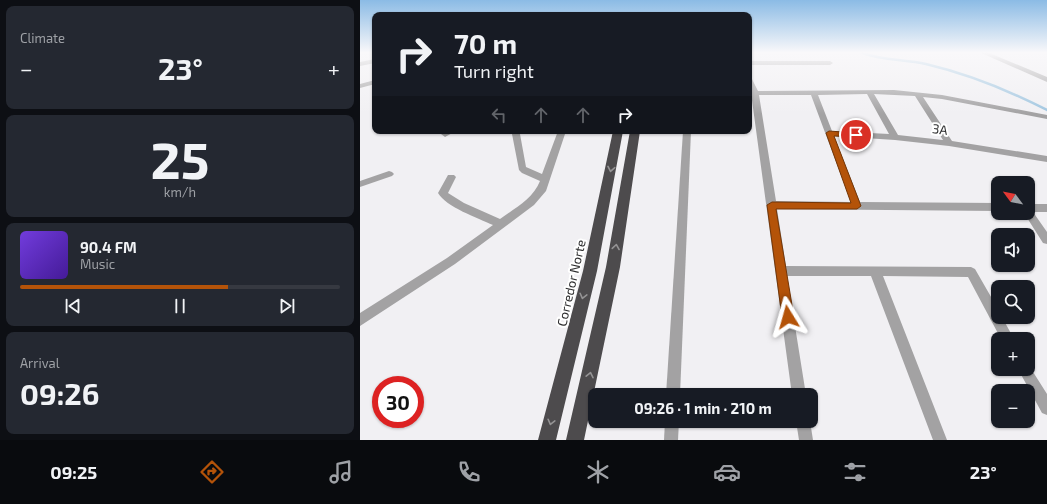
<!DOCTYPE html>
<html lang="en">
<head>
<meta charset="utf-8">
<style>
  body { margin:0; font-family:"Exo 2",sans-serif; background:#242831; color:#f1f3f6; height:100vh; display:flex; flex-direction:column; font-size:15px; white-space:nowrap }
  * { box-sizing:border-box; margin:0 }
  p { font-size:13px; color:#9ea1a6 }
  .icon { flex:none; width:22px; height:22px; fill:none; stroke:currentColor; stroke-width:2; stroke-linecap:round; stroke-linejoin:round }
  .map { position:relative; flex:1; overflow:hidden }
  .sheet { display:flex; flex-direction:column; gap:6px; padding:6px; background:#0d0f14; width:360px }
  .sheet>* { flex:none }
  .guide { position:absolute; left:12px; top:12px; width:380px; height:122px; border-radius:8px; box-shadow:0 1px 3px #0004; background:#171b24; color:#f1f3f6; overflow:hidden }
  .needle { width:26px; rotate:302deg }
  .controls { position:absolute; left:631px; top:176px; display:grid; gap:8px }
  .controls a { display:grid; place-items:center; width:44px; height:44px; border-radius:8px; background:#171b24; box-shadow:0 1px 3px #0004; font-size:20px }
  .speed { position:absolute; left:12px; top:376px; display:flex; gap:8px; font-size:20px; font-weight:700; text-align:center }
  .speed>* { display:grid; place-content:center; width:52px; height:52px; border-radius:50%; background:#171b24; box-shadow:0 1px 3px #0004; line-height:1 }
  .speed .limit { border:6px solid #d22; background:#fff; color:#111 }
  .pin { position:absolute; display:grid; place-items:center; width:34px; height:34px; color:#fff; margin:-17px; border:2px solid #fff; border-radius:50%; box-shadow:0 1px 4px #0007 }
  .me { position:absolute; width:44px; margin:-22px; rotate:352deg; stroke-linejoin:round; filter:drop-shadow(0 0 3px #0008) }
  .turn { display:flex; align-items:center; gap:14px; height:84px; padding:0 16px; font-size:18px }
  .turn .icon { width:52px; height:52px; stroke-width:2.5 }
  .turn b { display:block; font-size:28px; line-height:34px }
  .lanes { display:flex; align-items:center; height:38px; padding:0 16px; background:#0003; justify-content:center; gap:20px; direction:ltr }
  .lanes .off { opacity:.35 }
  .big { font-size:30px; font-weight:700; line-height:1.1 }
  .sheet .card { flex:1; display:flex; flex-direction:column; justify-content:center; gap:6px; min-width:0; padding:0 14px; border-radius:8px; background:#242831 }
  .sheet .dial { align-items:center; gap:0 }
  .dial b { font-size:52px; line-height:1 }
  .song { display:flex; align-items:center; gap:12px }
  .cover { width:48px; height:48px; border-radius:6px; background:linear-gradient(135deg,hsl(260 70% 55%),hsl(260 70% 35%)) }
  .played { height:4px; border-radius:2px; background:linear-gradient(90deg,#b45309 65%,#363941 65%) }
  .keys { display:flex; justify-content:space-around; direction:ltr }
  .heat { display:flex; justify-content:space-between; align-items:center; font-size:22px; direction:ltr }
  .trip { position:absolute; left:228px; top:388px; width:230px; height:40px; border-radius:8px; background:#171b24; box-shadow:0 1px 3px #0004; font-weight:700; line-height:40px; text-align:center }
  .menu { display:flex; height:64px; justify-content:space-around; align-items:center; background:#090b0e; color:#9ea1a6 }
  .menu .icon { width:28px; height:28px }
  .menu .active { color:#b45309 }
  .menu b { font-size:18px; color:#f1f3f6 }
  main { display:flex; flex:1; min-height:0 }
  .map>svg:first-child { display:block }
</style>
</head>
<body>
<main>
<section class="sheet">
<div class="card"><p>Climate</p>
<div class="heat"><a>−</a><b class="big">23°</b><a>+</a></div>
</div>
<div class="card dial"><b>25</b><p>km/h</p></div>
<div class="card">
<div class="song"><i class="cover"></i><div><b>90.4 FM</b><p>Music</p></div></div>
<div class="played"></div>
<div class="keys"><svg class="icon" aria-label="previous" viewBox="0 0 24 24"><path d="M18 5L8 12l10 7zM5 5v14"/></svg><svg class="icon" aria-label="pause" viewBox="0 0 24 24"><path d="M8 5v14M16 5v14"/></svg><svg class="icon" aria-label="next" viewBox="0 0 24 24"><path d="M6 5l10 7-10 7zM19 5v14"/></svg></div>
</div>
<div class="card"><p>Arrival</p><b class="big">09:26</b></div>
</section>
<div class="map">
<svg width="687" height="440" viewBox="0 0 687 440">
  <rect width="100%" height="100%" fill="#f1f0f3"/>
  <g fill="none" stroke-linecap="round" stroke-linejoin="round">
    <path stroke="#a0c6e0" stroke-width="2.5" d="M500 52C522 61 544 59 566 64 608 74 648 90 687 110"/>
    <g fill="#a3a2a3" fill-rule="evenodd">
      <path d="M619 52H627L687 77V82Z"/>
      <path d="M15 59V63L0 66V62Z"/>
      <path d="M389 61H470L473 63 470 65H389Z"/>
      <path d="M389 77 392 79 398 91 534 90 582 95 687 115V119L582 99 563 97 592 141 687 156V162L589 146 535 140 474 136 500 202 638 203V211L417 209 426 266 611 267 615 269 638 309V317H642L654 339H641L608 277 523 276 587 440H573L511 276H427L446 395H432L391 93 389 87ZM507 94 529 134 472 131 458 95ZM514 94 555 96 583 140 538 135ZM399 95H451L491 202 416 201Z"/>
      <path d="M15 80V84L0 88V84Z"/>
      <path d="M85 131H96L85 137 81 134Z"/>
      <path d="M154 131H162L160 134 166 167 182 174 198 131H206L186 191 174 205 95 264 0 326V313L87 258 133 225C118 218 86 207 78 193L88 175H94L96 177 88 193 104 203 140 219C155 208 173 199 180 181L162 173 159 170 152 134Z"/>
      <path d="M323 131H331L320 395H306Z"/>
      <path d="M29 171 32 172 34 174 32 176 0 187V181Z"/>
      <path d="M668 204H687V212H673L687 232V244L683 243 664 213H668Z"/>
      <path d="M668 364 687 394V415L682 413 658 369H668Z"/>
      <path d="M305 421H319L318 440H304Z"/>
      <path d="M436 421H450L453 440H439Z"/>
    </g>
    <g fill="#4d4b4d" fill-rule="evenodd">
      <path d="M253 131H263L237 271 196 440H178L223 271Z"/>
      <path d="M270 131H280L260 267 224 440H206L246 267Z"/>
    </g>
  </g>
  <defs><path id="oneway-chevron" d="M-2-3.5L2.5 0L-2 3.5" fill="none" stroke-width="1.6" stroke-linecap="round" stroke-linejoin="round"/></defs>
  <g stroke="#949394">
    <use href="#oneway-chevron" transform="translate(251 169) rotate(101)"/>
    <use href="#oneway-chevron" transform="translate(256 247) rotate(-81)"/>
    <use href="#oneway-chevron" transform="translate(223 296) rotate(104)"/>
    <use href="#oneway-chevron" transform="translate(230 375) rotate(-78)"/>
    <use href="#oneway-chevron" transform="translate(191 422) rotate(104)"/>
  </g>
  <linearGradient id="sky" x2="0" y2="1"><stop stop-color="#8bbbe5"/><stop offset="0.46" stop-color="#f9f8fa"/><stop offset="1" stop-color="#f9f8fa" stop-opacity="0"/></linearGradient>
  <rect width="687" height="114" fill="url(#sky)"/>
  <path fill="#b45309" stroke="#753606" d="M469 131 496 133 499 135 496 137 474 136 501 206 497 209H416L434 317 432 321 428 323 424 321 422 317 407 205 412 202 491 203 466 133Z"/>
  <g text-anchor="middle" stroke-width="4" stroke-linejoin="round" paint-order="stroke">
    <g font-size="13" fill="#2e2e2f" stroke="#fff">
      <text transform="translate(580 129) rotate(7)" y="5">3A</text>
      <text transform="translate(211 283) rotate(-77)" y="5">Corredor Norte</text>
    </g>
  </g>
</svg>
<div class="controls">
<a><svg class="needle" viewBox="-14 -14 28 28"><path d="M0-13l5 13h-10z" fill="#e53935"/><path d="M0 13l5-13h-10z" fill="#9ea1a6"/></svg></a>
<a><svg class="icon" aria-label="sound" viewBox="0 0 24 24"><path d="M4 9h4l5-4v14l-5-4H4zM17 9q2 3 0 6"/></svg></a>
<a><svg class="icon" aria-label="search" viewBox="0 0 24 24"><circle cx="10" cy="10" r="6"/><path d="M15 15l6 6"/></svg></a>
<a>+</a>
<a>−</a>
</div>
<div class="speed"><div class="limit">30</div></div>
<div class="pin" style="left:496px;top:135px;background:#d93025"><svg class="icon" aria-label="arrive" viewBox="0 0 24 24"><path d="M6 21V4h12l-3 4 3 4H6"/></svg></div>
<svg class="me" style="left:428px;top:317px" viewBox="-20 -20 40 40"><path d="M0-17L14 15 0 8-14 15z" fill="#b45309" stroke="#fff" stroke-width="4"/></svg>
<div class="trip">09:26 · 1 min · 210 m</div>
<div class="guide">
<div class="turn"><svg class="icon" aria-label="right" viewBox="0 0 24 24"><path d="M7 20v-9h11M14 6l5 5-5 5"/></svg><div><b>70 m</b>Turn right</div></div>
<div class="lanes"><svg class="icon off" aria-label="left" viewBox="0 0 24 24"><path d="M17 20v-9H6M10 6l-5 5 5 5"/></svg><svg class="icon off" aria-label="ahead" viewBox="0 0 24 24"><path d="M12 20V5M6 11l6-6 6 6"/></svg><svg class="icon off" aria-label="ahead" viewBox="0 0 24 24"><path d="M12 20V5M6 11l6-6 6 6"/></svg><svg class="icon" aria-label="right" viewBox="0 0 24 24"><path d="M7 20v-9h11M14 6l5 5-5 5"/></svg></div>
</div>
</div>
</main>
<nav class="menu">
<b>09:25</b>
<svg class="icon active" aria-label="directions" viewBox="0 0 24 24"><path d="M12 3l9 9-9 9-9-9zM9 14v-3h6M13 9l2 2-2 2"/></svg>
<svg class="icon" aria-label="music" viewBox="0 0 24 24"><path d="M9 18V5l10-2v13"/><circle cx="6" cy="18" r="3"/><circle cx="16" cy="16" r="3"/></svg>
<svg class="icon" aria-label="phone" viewBox="0 0 24 24"><path d="M5 4h4l2 5-3 2q2 4 5 5l2-3 5 2v4C11 20 4 13 5 4z"/></svg>
<svg class="icon" aria-label="climate" viewBox="0 0 24 24"><path d="M12 3v18M4 7l16 10M4 17L20 7"/></svg>
<svg class="icon" aria-label="car" viewBox="0 0 24 24"><path d="M5 17H2v-5l4-1 3-4h7l3 4 3 1v5h-3M9 17h6M6 11h13"/><circle cx="7" cy="17" r="2"/><circle cx="17" cy="17" r="2"/></svg>
<svg class="icon" aria-label="filters" viewBox="0 0 24 24"><path d="M4 7h16M4 17h16"/><circle cx="9" cy="7" r="2"/><circle cx="15" cy="17" r="2"/></svg>
<b>23°</b>
</nav>
</body>
</html>
